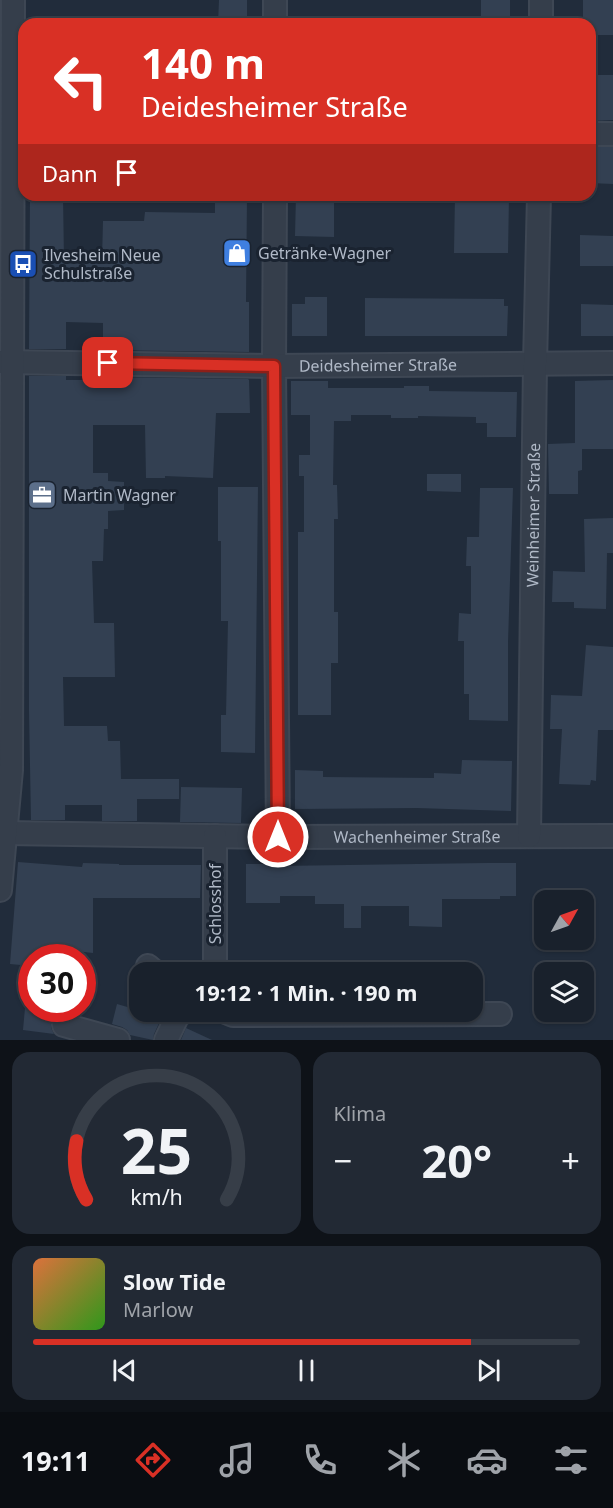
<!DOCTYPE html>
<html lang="de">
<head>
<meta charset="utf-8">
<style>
  body { margin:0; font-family:"Noto Sans",sans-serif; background:#222934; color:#f1f3f6; height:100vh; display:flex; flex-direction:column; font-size:22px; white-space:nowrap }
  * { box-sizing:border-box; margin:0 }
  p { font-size:20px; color:#9fa3a9 }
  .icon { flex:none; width:33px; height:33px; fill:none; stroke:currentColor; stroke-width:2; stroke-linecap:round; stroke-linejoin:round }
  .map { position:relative; height:1040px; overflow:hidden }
  .panel { display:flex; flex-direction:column; gap:12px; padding:12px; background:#0e1218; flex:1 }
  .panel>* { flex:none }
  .top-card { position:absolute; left:18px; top:18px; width:578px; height:183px; border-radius:18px; box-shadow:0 2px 4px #0004,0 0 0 2px #373e48; background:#d93025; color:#fff; overflow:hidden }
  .needle { width:39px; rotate:50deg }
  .controls { position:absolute; left:534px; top:890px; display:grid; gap:12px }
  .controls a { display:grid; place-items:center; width:60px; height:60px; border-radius:12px; background:#19212c; box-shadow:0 2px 4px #0004,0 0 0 2px #373e48; font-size:30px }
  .speed { position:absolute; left:18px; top:944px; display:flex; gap:12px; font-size:30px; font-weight:700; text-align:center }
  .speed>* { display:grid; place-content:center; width:78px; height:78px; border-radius:50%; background:#19212c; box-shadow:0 2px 4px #0004,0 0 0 2px #373e48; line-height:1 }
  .speed .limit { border:9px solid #d22; background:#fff; color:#111 }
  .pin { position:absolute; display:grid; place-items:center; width:51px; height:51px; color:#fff; margin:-26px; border-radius:12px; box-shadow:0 3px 9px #0006 }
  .me { position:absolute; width:66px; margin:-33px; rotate:0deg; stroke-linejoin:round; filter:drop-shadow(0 0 4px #0008) }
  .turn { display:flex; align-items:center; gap:21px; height:126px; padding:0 24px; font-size:27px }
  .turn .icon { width:78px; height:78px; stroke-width:2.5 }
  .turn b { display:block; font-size:42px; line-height:51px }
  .then { display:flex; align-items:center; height:57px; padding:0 24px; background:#0003; gap:12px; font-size:22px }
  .big { font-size:45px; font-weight:700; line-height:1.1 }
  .panel .widget { flex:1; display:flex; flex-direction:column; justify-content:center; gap:9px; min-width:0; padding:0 21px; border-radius:18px; background:#222934 }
  .panel .dial { align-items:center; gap:0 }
  .dial svg { height:156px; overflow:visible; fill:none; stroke:#373e48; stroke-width:7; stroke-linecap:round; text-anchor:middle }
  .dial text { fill:#f1f3f6; stroke:none }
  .song { display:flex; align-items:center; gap:18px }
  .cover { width:72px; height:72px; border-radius:9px; background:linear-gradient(135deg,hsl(20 70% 55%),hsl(110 70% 35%)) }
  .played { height:6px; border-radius:3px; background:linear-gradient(90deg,#d93025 80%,#373e48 80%) }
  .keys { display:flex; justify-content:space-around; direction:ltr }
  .heat { display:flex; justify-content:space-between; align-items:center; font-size:33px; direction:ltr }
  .panel .tiles { flex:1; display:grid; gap:12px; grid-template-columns:1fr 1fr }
  .widget:last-child { grid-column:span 2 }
  .trip { position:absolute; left:129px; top:962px; width:354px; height:60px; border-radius:18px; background:#19212c; box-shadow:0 2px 4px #0004,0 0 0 2px #373e48; font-weight:700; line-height:60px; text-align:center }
  .dock { display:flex; height:96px; justify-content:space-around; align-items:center; background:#0a0d12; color:#9fa3a9 }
  .dock .icon { width:42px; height:42px }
  .dock .current { color:#d93025 }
  .dock b { font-size:27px; color:#f1f3f6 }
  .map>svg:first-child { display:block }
</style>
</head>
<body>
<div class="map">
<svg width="613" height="1040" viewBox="0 0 613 1040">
  <rect width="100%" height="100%" fill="#212c3b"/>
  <g fill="#334052">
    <path d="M219 0H247V24H218Z"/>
    <path d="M481 0H510V24H489V19H481Z"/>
    <path d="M583 0H613V35H590V24H583Z"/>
    <path d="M590 75H613V120L590 121Z"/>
    <path d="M590 147H613V184L590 183Z"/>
    <path d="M30 195H63L64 260H102L103 221H144L145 212 215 213V195H247L246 302H249V352L103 350V323L66 322V349H29Z"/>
    <path d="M296 195H334V237L295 236Z"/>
    <path d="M455 195H509L508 253H454Z"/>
    <path d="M580 235 613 236V266H580Z"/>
    <path d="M305 297H327V336H292V304H305Z"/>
    <path d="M365 298 504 299V306H508L507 336H365Z"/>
    <path d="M581 304 613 305V336H581Z"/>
    <path d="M29 376H66V380H103V377L248 379 249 380 250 413H216L213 478 165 476V478H146L145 425H93V473H108V481L124 482V510L108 511V529H104L103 561H92L94 623H114L115 677H63L64 726H107L108 741H120L121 779H179V799H137V821H102V805H65V820H31L29 711Z"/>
    <path d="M613 380V449H582V470L578 471V494H549L548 444 575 443V381Z"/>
    <path d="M291 381H328V388H404V386H429V391L517 392 516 437H487V423H476V417L418 416V418H391V415H351V421H334L333 485H337L338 519H334V612H338V663H331V715H298V532H304V476H299V455H310V415H291Z"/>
    <path d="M427 474H461V492L427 491Z"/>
    <path d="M218 487H258L255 753 221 752V715H226L228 621H221V541H218Z"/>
    <path d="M480 488H513L508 642V721L469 720V694H464V641H458L459 613 471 614V566H466L467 537H479Z"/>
    <path d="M613 518V553H607L606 609 574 608V602H552L553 571 585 572 584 519Z"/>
    <path d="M586 645 613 647V730H598L596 781 591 780 590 785 559 784 562 729H550L551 695 582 696Z"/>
    <path d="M462 760 512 761 511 811 417 808 295 809V770L323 771V777L434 778V773L461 774Z"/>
    <path d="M181 787 242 788 241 823 180 822Z"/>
    <path d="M18 862 82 867 83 863 119 864V865H201L200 898H93V953L49 948 48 957H32V966L10 964Z"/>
    <path d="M487 863H516V896H500V899H442V927L409 926V906H361V928H344V904H315V896H280V903H246V864H279V866Z"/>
    <path d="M117 1004 162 1017 154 1034 153 1040 130 1035 127 1030 122 1027 112 1024Z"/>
    <path d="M25 1008H57L56 1015 51 1022V1028L54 1034 23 1030Z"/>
    <path d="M186 1028 212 1040H181Z"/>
  </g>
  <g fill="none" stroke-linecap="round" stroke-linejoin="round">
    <g stroke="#3e4754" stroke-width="26">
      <g id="minor">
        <path d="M275 24V0"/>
        <path d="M541 24V0"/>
        <path d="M590 134H613"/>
        <path d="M275 195 274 366 278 837"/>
        <path id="s1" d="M0 362 274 366 613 363"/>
        <path id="s2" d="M5 833 278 837 613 836"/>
        <path d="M215 836V972"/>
        <path id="s3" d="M529 836 535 364 539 195"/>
        <path d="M0 890 11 770 13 0"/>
        <path d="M148 966 155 972"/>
        <path d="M223 1011 233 1015 500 1014"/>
        <path d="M64 1025 118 1040"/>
        <path d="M166 1040 177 1017 184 1011"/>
      </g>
    </g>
    <use href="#minor" stroke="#353e4b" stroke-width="22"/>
  </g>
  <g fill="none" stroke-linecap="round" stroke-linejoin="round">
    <g stroke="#8d1f18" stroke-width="15">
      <path id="route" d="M108 363 274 366 278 837"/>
    </g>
    <use href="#route" stroke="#d93025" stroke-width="10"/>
  </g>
  <defs>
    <g id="shop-square" transform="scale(1.5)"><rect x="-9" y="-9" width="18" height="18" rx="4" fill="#3f7fe0" stroke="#1a2330"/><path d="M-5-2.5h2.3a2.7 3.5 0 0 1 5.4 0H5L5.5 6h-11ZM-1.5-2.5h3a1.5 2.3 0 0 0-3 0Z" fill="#fff"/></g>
    <g id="bus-square" transform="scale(1.5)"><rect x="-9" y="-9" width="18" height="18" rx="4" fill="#1a4fb4" stroke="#1a2330"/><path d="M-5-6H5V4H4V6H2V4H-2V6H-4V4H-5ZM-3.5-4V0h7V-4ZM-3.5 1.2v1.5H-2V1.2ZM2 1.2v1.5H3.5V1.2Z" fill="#fff"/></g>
    <g id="office-square" transform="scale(1.5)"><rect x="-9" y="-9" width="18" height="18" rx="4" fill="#5c6f8a" stroke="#1a2330"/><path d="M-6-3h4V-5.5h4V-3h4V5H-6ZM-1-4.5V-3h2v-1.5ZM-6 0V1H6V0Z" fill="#fff"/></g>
  </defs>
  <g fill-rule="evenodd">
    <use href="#shop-square" x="237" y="253"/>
    <use href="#bus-square" x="23" y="264"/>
    <use href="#office-square" x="42" y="495"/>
  </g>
  <g text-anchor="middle" stroke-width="6" stroke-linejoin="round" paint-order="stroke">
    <g font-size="16" fill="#b0b9c7" stroke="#1a2330" text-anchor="start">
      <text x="258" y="259">Getränke-Wagner</text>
      <text x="44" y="261">Ilvesheim Neue<tspan x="44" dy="18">Schulstraße</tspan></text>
      <text x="63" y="501">Martin Wagner</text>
    </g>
    <g font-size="16" fill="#b0b9c7" stroke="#1a2330">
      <text dy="6" stroke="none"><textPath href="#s1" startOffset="378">Deidesheimer Straße</textPath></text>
      <text dy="6" stroke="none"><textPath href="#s3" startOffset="321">Weinheimer Straße</textPath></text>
      <text dy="6" stroke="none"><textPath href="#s2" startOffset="412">Wachenheimer Straße</textPath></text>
      <text transform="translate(215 904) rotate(-90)" y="6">Schlosshof</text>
    </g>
  </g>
</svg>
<div class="controls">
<a><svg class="needle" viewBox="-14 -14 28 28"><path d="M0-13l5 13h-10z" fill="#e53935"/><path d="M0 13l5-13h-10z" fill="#9fa3a9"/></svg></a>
<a><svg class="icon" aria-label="layers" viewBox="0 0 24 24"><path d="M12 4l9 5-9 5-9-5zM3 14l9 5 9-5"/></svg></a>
</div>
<div class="speed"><div class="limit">30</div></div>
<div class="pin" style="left:108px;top:363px;background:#d93025"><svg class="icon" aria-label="arrive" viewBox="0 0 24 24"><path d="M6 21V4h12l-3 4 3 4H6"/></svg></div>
<svg class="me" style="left:278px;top:837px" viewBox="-20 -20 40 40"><circle r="17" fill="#d93025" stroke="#fff" stroke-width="3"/><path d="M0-11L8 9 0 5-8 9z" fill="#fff"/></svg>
<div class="trip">19:12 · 1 Min. · 190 m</div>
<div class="top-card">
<div class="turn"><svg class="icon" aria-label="left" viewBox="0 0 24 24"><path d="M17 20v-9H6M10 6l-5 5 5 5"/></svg><div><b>140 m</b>Deidesheimer Straße</div></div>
<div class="then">Dann<svg class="icon" aria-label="arrive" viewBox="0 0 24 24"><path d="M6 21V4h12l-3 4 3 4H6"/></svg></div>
</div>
</div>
<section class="panel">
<div class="tiles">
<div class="widget dial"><svg viewBox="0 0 100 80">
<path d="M14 69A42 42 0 1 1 86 69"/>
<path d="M14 69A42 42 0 0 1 9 39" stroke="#d93025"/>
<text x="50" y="56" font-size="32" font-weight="700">25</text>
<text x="50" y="72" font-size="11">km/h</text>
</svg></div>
<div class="widget"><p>Klima</p>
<div class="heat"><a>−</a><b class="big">20°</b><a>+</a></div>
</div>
<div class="widget">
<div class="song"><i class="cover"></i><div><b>Slow Tide</b><p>Marlow</p></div></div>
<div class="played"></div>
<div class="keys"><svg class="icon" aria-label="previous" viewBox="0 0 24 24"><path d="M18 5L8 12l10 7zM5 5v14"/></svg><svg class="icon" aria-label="pause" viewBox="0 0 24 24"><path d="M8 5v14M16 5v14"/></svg><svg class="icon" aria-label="next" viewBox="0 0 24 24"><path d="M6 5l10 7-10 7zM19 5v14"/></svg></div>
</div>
</div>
</section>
<nav class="dock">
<b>19:11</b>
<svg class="icon current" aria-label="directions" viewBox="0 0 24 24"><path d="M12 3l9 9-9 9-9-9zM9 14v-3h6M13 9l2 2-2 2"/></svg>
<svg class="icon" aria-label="music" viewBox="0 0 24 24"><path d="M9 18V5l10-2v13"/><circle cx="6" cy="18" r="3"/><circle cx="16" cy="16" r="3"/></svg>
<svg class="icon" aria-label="phone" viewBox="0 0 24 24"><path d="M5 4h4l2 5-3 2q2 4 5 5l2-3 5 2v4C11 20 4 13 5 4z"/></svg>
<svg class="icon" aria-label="climate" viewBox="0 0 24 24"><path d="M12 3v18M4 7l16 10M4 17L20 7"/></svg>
<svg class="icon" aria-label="car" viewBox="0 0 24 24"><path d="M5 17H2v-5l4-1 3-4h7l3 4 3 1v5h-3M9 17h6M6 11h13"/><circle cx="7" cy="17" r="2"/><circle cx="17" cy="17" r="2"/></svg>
<svg class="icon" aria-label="filters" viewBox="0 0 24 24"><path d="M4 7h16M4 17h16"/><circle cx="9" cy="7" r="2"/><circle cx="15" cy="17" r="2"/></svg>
</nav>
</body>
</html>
